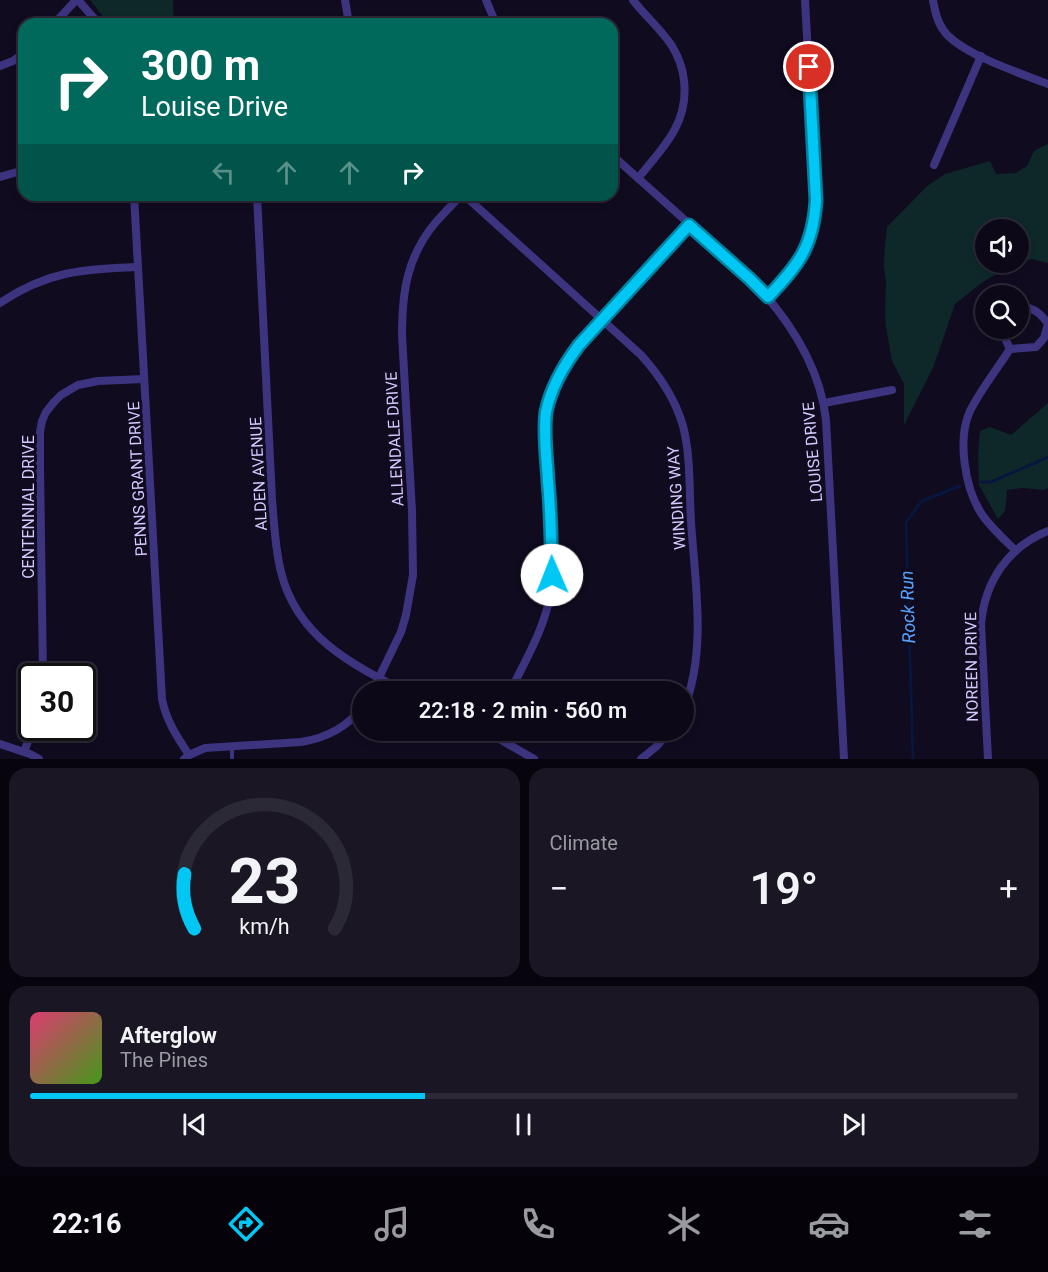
<!DOCTYPE html>
<html lang="en">
<head>
<meta charset="utf-8">
<style>
  body { margin:0; font-family:Roboto,sans-serif; background:#1a1624; color:#f1f3f6; height:100vh; display:flex; flex-direction:column; font-size:22px; white-space:nowrap }
  * { box-sizing:border-box; margin:0 }
  p { font-size:20px; color:#9a9aa1 }
  .icon { flex:none; width:33px; height:33px; fill:none; stroke:currentColor; stroke-width:2; stroke-linecap:round; stroke-linejoin:round }
  .map { position:relative; height:759px; overflow:hidden }
  .sheet { display:flex; flex-direction:column; gap:9px; padding:9px; background:#07040d; flex:1 }
  .sheet>* { flex:none }
  .banner { position:absolute; left:18px; top:18px; width:600px; height:183px; border-radius:18px; box-shadow:0 3px 9px #0003,0 0 0 2px #2c2936; background:#00695c; color:#fff; overflow:hidden }
  .fabs { position:absolute; left:975px; top:219px; display:grid; gap:12px }
  .fabs a { display:grid; place-items:center; width:54px; height:54px; border-radius:50%; background:#0c0817; box-shadow:0 3px 9px #0003,0 0 0 2px #2c2936; font-size:30px }
  .speed { position:absolute; left:18px; top:663px; display:flex; gap:12px; font-size:30px; font-weight:700; text-align:center }
  .speed>* { display:grid; place-content:center; width:78px; height:78px; border-radius:50%; background:#0c0817; box-shadow:0 3px 9px #0003,0 0 0 2px #2c2936; line-height:1 }
  .speed .limit { border:3px solid #111; border-radius:9px; background:#fff; color:#111 }
  .pin { position:absolute; display:grid; place-items:center; width:51px; height:51px; color:#fff; margin:-26px; border:3px solid #fff; border-radius:50%; box-shadow:0 2px 6px #0007 }
  .me { position:absolute; width:66px; margin:-33px; rotate:359deg; stroke-linejoin:round; filter:drop-shadow(0 0 4px #0008) }
  .turn { display:flex; align-items:center; gap:21px; height:126px; padding:0 24px; font-size:27px }
  .turn .icon { width:78px; height:78px; stroke-width:2.5 }
  .turn b { display:block; font-size:42px; line-height:51px }
  .lanes { display:flex; align-items:center; height:57px; padding:0 24px; background:#0003; justify-content:center; gap:30px; direction:ltr }
  .lanes .off { opacity:.35 }
  .big { font-size:45px; font-weight:600; line-height:1.1 }
  .sheet .tile { flex:1; display:flex; flex-direction:column; justify-content:center; gap:9px; min-width:0; padding:0 21px; border-radius:18px; background:#1a1624 }
  .sheet .dial { align-items:center; gap:0 }
  .dial svg { height:156px; overflow:visible; fill:none; stroke:#2c2936; stroke-width:7; stroke-linecap:round; text-anchor:middle }
  .dial text { fill:#f1f3f6; stroke:none }
  .song { display:flex; align-items:center; gap:18px }
  .cover { width:72px; height:72px; border-radius:9px; background:linear-gradient(135deg,hsl(340 70% 55%),hsl(100 70% 35%)) }
  .played { height:6px; border-radius:3px; background:linear-gradient(90deg,#00c7f4 40%,#2c2936 40%) }
  .keys { display:flex; justify-content:space-around; direction:ltr }
  .heat { display:flex; justify-content:space-between; align-items:center; font-size:33px; direction:ltr }
  .sheet .tiles { flex:1; display:grid; gap:9px; grid-template-columns:1fr 1fr }
  .tile:last-child { grid-column:span 2 }
  .trip { position:absolute; left:352px; top:681px; width:342px; height:60px; border-radius:30px; background:#0c0817; box-shadow:0 3px 9px #0003,0 0 0 2px #2c2936; font-weight:600; line-height:60px; text-align:center }
  .menu { display:flex; height:96px; justify-content:space-around; align-items:center; background:#050309; color:#9a9aa1 }
  .menu .icon { width:42px; height:42px }
  .menu .selected { color:#00c7f4 }
  .menu b { font-size:27px; color:#f1f3f6 }
  .map>svg:first-child { display:block }
</style>
</head>
<body>
<div class="map">
<svg width="1048" height="759" viewBox="0 0 1048 759">
  <rect width="100%" height="100%" fill="#100b1f"/>
  <g fill="#0e2829" fill-rule="evenodd">
    <path d="M90 0H173L174 24H109Z"/>
    <path d="M1048 144V263L1032 259 1007 268 983 282 955 304 933 368 904 425V384L892 361 886 327 885 312 886 283 884 266 885 245 887 227 927 186 945 174 990 161 996 174 1016 173 1027 166 1034 151ZM986 230H1018V262H986Z"/>
    <path d="M1048 403V487L1045 490 1022 488 1007 490 1005 511 998 519 979 485 978 456 980 431 990 427 1011 435Z"/>
  </g>
  <g fill="none" stroke-linecap="round" stroke-linejoin="round">
    <g stroke="#07163c" stroke-width="3">
      <path d="M981 482H991L1048 457"/>
      <path d="M913 759 906 522 922 501 960 486"/>
    </g>
    <path stroke="#3d3480" stroke-width="4" d="M232 759V747"/>
    <g stroke="#3d3480" stroke-width="8">
      <path d="M78 0 99 24"/>
      <path d="M345 0 349 24"/>
      <path d="M486 0 496 24"/>
      <path d="M633 0C645 16 661 29 672 46 678 56 683 69 684 81 689 123 663 148 638 178"/>
      <path d="M933 0C935 11 937 22 944 31 961 54 1020 73 1048 84"/>
      <path d="M54 24 76 0"/>
      <path d="M0 66 13 61 24 53"/>
      <path d="M612 155 751 279C788 318 820 365 826 420L844 759"/>
      <path d="M934 165 981 56"/>
      <path d="M0 177 24 170"/>
      <path d="M134 195 162 699C166 720 177 737 189 755"/>
      <path d="M257 195 272 499C274 524 275 548 281 572 297 637 351 664 406 692"/>
      <path d="M464 195 641 355C660 376 675 398 683 426 691 457 689 490 691 522 695 582 707 651 684 708"/>
      <path d="M768 297C799 264 813 247 816 200L805 0"/>
      <path d="M0 303C47 271 83 269 138 267"/>
      <path d="M1000 328 1010 349"/>
      <path d="M1010 349C997 369 980 391 970 411 957 439 965 488 981 513 990 527 1004 539 1016 551"/>
      <path d="M1010 349 1036 347 1044 338 1048 324C1041 313 1032 305 1018 308"/>
      <path d="M824 403 892 390"/>
      <path d="M43 676 40 467V432L42 421 46 412 54 402 61 395 78 385 98 381 144 379"/>
      <path d="M372 692 401 632 406 615 413 575 412 511 402 335C402 292 407 256 436 222 444 213 453 204 461 195"/>
      <path d="M510 692C526 659 546 626 551 590 555 549 550 506 547 466 546 448 543 428 547 411 551 386 564 365 579 346L689 225"/>
      <path d="M484 730 534 759"/>
      <path d="M0 744 30 754 39 759"/>
      <path d="M24 752 33 728"/>
      <path d="M184 759 189 755 205 748 301 742C326 738 348 727 363 706"/>
      <path d="M641 759 657 746 670 730"/>
      <path d="M988 759 981 624C985 581 1008 547 1048 531"/>
    </g>
  </g>
  <g fill="none" stroke-linecap="round" stroke-linejoin="round">
    <g stroke="#00819f" stroke-width="15">
      <path id="route" d="M552 575C551 544 551 513 548 482 547 459 543 434 546 412 551 387 564 365 579 345L689 225 750 279 768 297C799 264 813 247 816 200L809 67"/>
    </g>
    <use href="#route" stroke="#00c7f4" stroke-width="10"/>
  </g>
  <g text-anchor="middle" stroke-width="6" stroke-linejoin="round" paint-order="stroke">
    <g font-size="16" fill="#d4c9ff" stroke="#100b1f">
      <text transform="translate(394 439) rotate(-93)" y="6">ALLENDALE DRIVE</text>
      <text transform="translate(812 452) rotate(-95)" y="6">LOUISE DRIVE</text>
      <text transform="translate(258 474) rotate(-93)" y="6">ALDEN AVENUE</text>
      <text transform="translate(137 479) rotate(-93)" y="6">PENNS GRANT DRIVE</text>
      <text transform="translate(676 498) rotate(-94)" y="6">WINDING WAY</text>
      <text transform="translate(28 507) rotate(-90)" y="6">CENTENNIAL DRIVE</text>
      <text transform="translate(971 667) rotate(-91)" y="6">NOREEN DRIVE</text>
    </g>
    <g font-size="18" font-style="italic" fill="#57a3ff" stroke="#100b1f">
      <text transform="translate(908 607) rotate(-92)" y="6">Rock Run</text>
    </g>
  </g>
</svg>
<div class="fabs">
<a><svg class="icon" aria-label="sound" viewBox="0 0 24 24"><path d="M4 9h4l5-4v14l-5-4H4zM17 9q2 3 0 6"/></svg></a>
<a><svg class="icon" aria-label="search" viewBox="0 0 24 24"><circle cx="10" cy="10" r="6"/><path d="M15 15l6 6"/></svg></a>
</div>
<div class="speed"><div class="limit">30</div></div>
<div class="pin" style="left:809px;top:67px;background:#d93025"><svg class="icon" aria-label="arrive" viewBox="0 0 24 24"><path d="M6 21V4h12l-3 4 3 4H6"/></svg></div>
<svg class="me" style="left:552px;top:575px" viewBox="-20 -20 40 40"><circle r="19" fill="#fff"/><path d="M0-13L10 11 0 6-10 11z" fill="#00c7f4"/></svg>
<div class="trip">22:18 · 2 min · 560 m</div>
<div class="banner">
<div class="turn"><svg class="icon" aria-label="right" viewBox="0 0 24 24"><path d="M7 20v-9h11M14 6l5 5-5 5"/></svg><div><b>300 m</b>Louise Drive</div></div>
<div class="lanes"><svg class="icon off" aria-label="left" viewBox="0 0 24 24"><path d="M17 20v-9H6M10 6l-5 5 5 5"/></svg><svg class="icon off" aria-label="ahead" viewBox="0 0 24 24"><path d="M12 20V5M6 11l6-6 6 6"/></svg><svg class="icon off" aria-label="ahead" viewBox="0 0 24 24"><path d="M12 20V5M6 11l6-6 6 6"/></svg><svg class="icon" aria-label="right" viewBox="0 0 24 24"><path d="M7 20v-9h11M14 6l5 5-5 5"/></svg></div>
</div>
</div>
<section class="sheet">
<div class="tiles">
<div class="tile dial"><svg viewBox="0 0 100 80">
<path d="M14 69A42 42 0 1 1 86 69"/>
<path d="M14 69A42 42 0 0 1 9 41" stroke="#00c7f4"/>
<text x="50" y="56" font-size="32" font-weight="700">23</text>
<text x="50" y="72" font-size="11">km/h</text>
</svg></div>
<div class="tile"><p>Climate</p>
<div class="heat"><a>−</a><b class="big">19°</b><a>+</a></div>
</div>
<div class="tile">
<div class="song"><i class="cover"></i><div><b>Afterglow</b><p>The Pines</p></div></div>
<div class="played"></div>
<div class="keys"><svg class="icon" aria-label="previous" viewBox="0 0 24 24"><path d="M18 5L8 12l10 7zM5 5v14"/></svg><svg class="icon" aria-label="pause" viewBox="0 0 24 24"><path d="M8 5v14M16 5v14"/></svg><svg class="icon" aria-label="next" viewBox="0 0 24 24"><path d="M6 5l10 7-10 7zM19 5v14"/></svg></div>
</div>
</div>
</section>
<nav class="menu">
<b>22:16</b>
<svg class="icon selected" aria-label="directions" viewBox="0 0 24 24"><path d="M12 3l9 9-9 9-9-9zM9 14v-3h6M13 9l2 2-2 2"/></svg>
<svg class="icon" aria-label="music" viewBox="0 0 24 24"><path d="M9 18V5l10-2v13"/><circle cx="6" cy="18" r="3"/><circle cx="16" cy="16" r="3"/></svg>
<svg class="icon" aria-label="phone" viewBox="0 0 24 24"><path d="M5 4h4l2 5-3 2q2 4 5 5l2-3 5 2v4C11 20 4 13 5 4z"/></svg>
<svg class="icon" aria-label="climate" viewBox="0 0 24 24"><path d="M12 3v18M4 7l16 10M4 17L20 7"/></svg>
<svg class="icon" aria-label="car" viewBox="0 0 24 24"><path d="M5 17H2v-5l4-1 3-4h7l3 4 3 1v5h-3M9 17h6M6 11h13"/><circle cx="7" cy="17" r="2"/><circle cx="17" cy="17" r="2"/></svg>
<svg class="icon" aria-label="filters" viewBox="0 0 24 24"><path d="M4 7h16M4 17h16"/><circle cx="9" cy="7" r="2"/><circle cx="15" cy="17" r="2"/></svg>
</nav>
</body>
</html>
